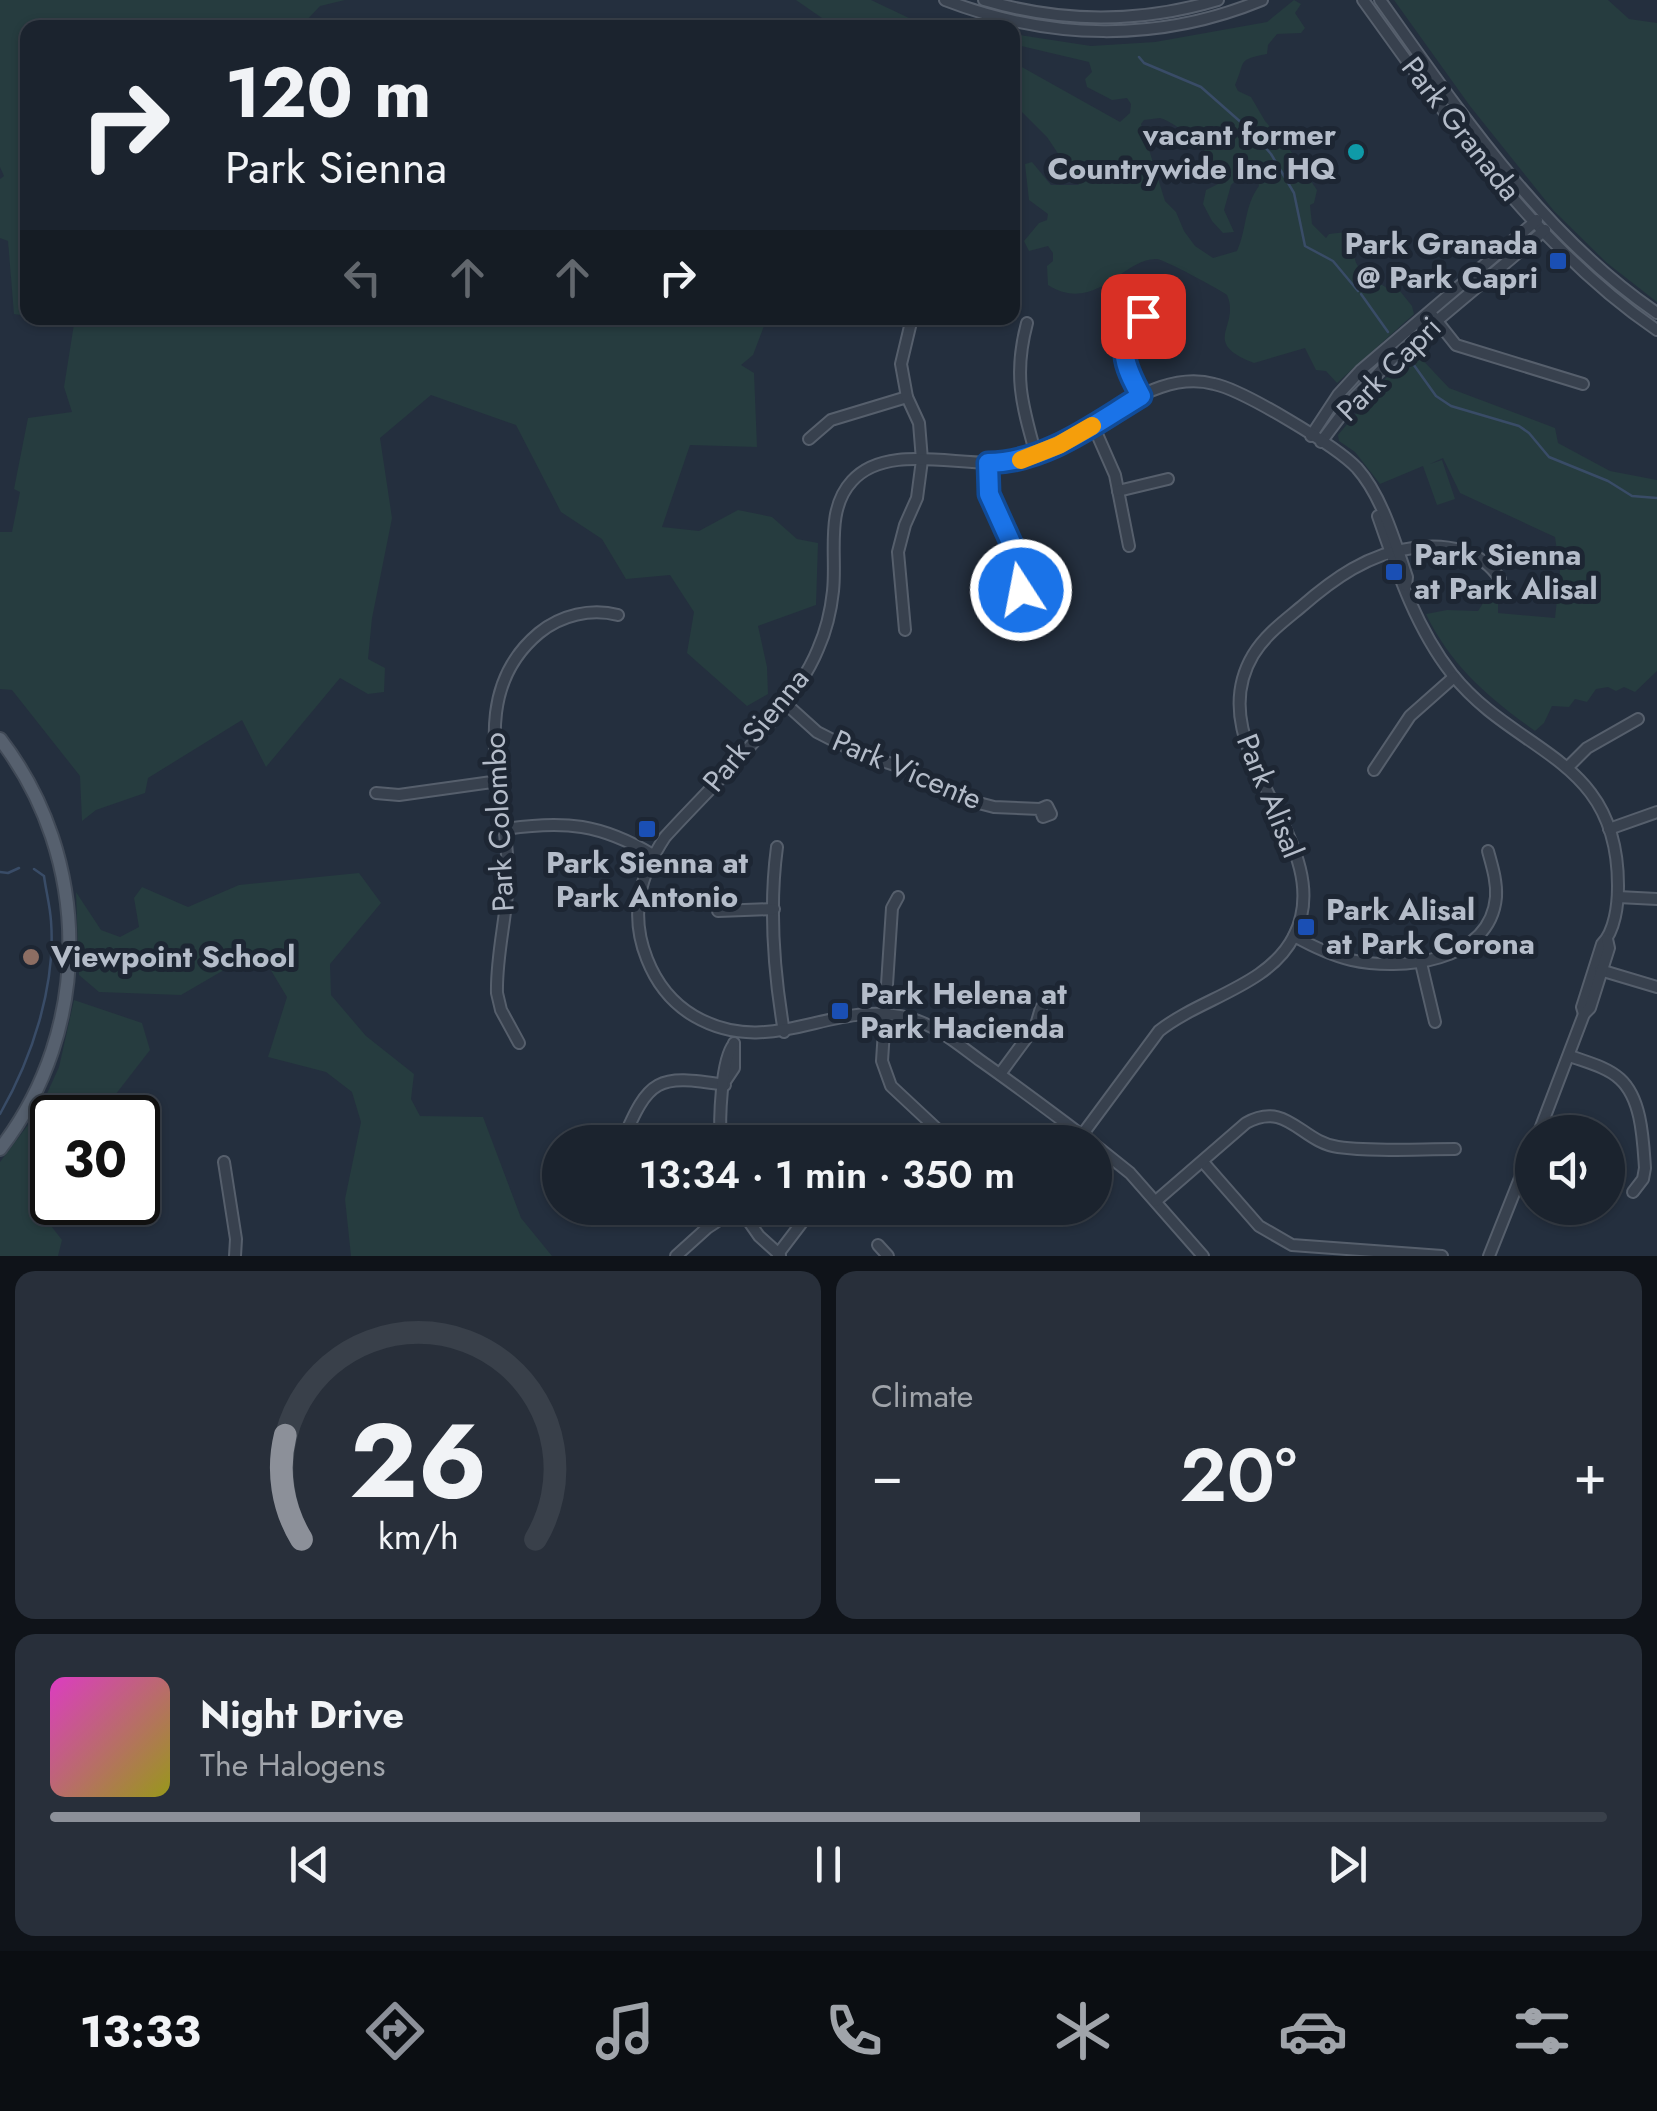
<!DOCTYPE html>
<html lang="en">
<head>
<meta charset="utf-8">
<style>
  body { margin:0; font-family:Jost,sans-serif; background:#282f3a; color:#f1f3f6; height:100vh; display:flex; flex-direction:column; font-size:38px; white-space:nowrap }
  * { box-sizing:border-box; margin:0 }
  p { font-size:32px; color:#a0a4aa }
  .icon { flex:none; width:55px; height:55px; fill:none; stroke:currentColor; stroke-width:2; stroke-linecap:round; stroke-linejoin:round }
  .map { position:relative; height:1256px; overflow:hidden }
  .sheet { display:flex; flex-direction:column; gap:15px; padding:15px; background:#0f1319; flex:1 }
  .sheet>* { flex:none }
  .top-card { position:absolute; left:20px; top:20px; width:1000px; height:305px; border-radius:20px; box-shadow:0 2px 8px #0004,0 0 0 2px #39404a; background:#1b232e; color:#f1f3f6; overflow:hidden }
  .fabs { position:absolute; left:1515px; top:1115px; display:grid; gap:20px }
  .fabs a { display:grid; place-items:center; width:110px; height:110px; border-radius:50%; background:#1b232e; box-shadow:0 2px 8px #0004,0 0 0 2px #39404a; font-size:50px }
  .speed { position:absolute; left:30px; top:1095px; display:flex; gap:20px; font-size:50px; font-weight:700; text-align:center }
  .speed>* { display:grid; place-content:center; width:130px; height:130px; border-radius:50%; background:#1b232e; box-shadow:0 2px 8px #0004,0 0 0 2px #39404a; line-height:1 }
  .speed .limit { border:5px solid #111; border-radius:15px; background:#fff; color:#111 }
  .pin { position:absolute; display:grid; place-items:center; width:85px; height:85px; color:#fff; margin:-42px; border-radius:20px; box-shadow:0 5px 15px #0006 }
  .me { position:absolute; width:110px; margin:-55px; rotate:349deg; stroke-linejoin:round; filter:drop-shadow(0 0 8px #0008) }
  .turn { display:flex; align-items:center; gap:35px; height:210px; padding:0 40px; font-size:45px }
  .turn .icon { width:130px; height:130px; stroke-width:2.5 }
  .turn b { display:block; font-size:70px; line-height:85px }
  .lanes { display:flex; align-items:center; height:95px; padding:0 40px; background:#0003; justify-content:center; gap:50px; direction:ltr }
  .lanes .off { opacity:.35 }
  .big { font-size:75px; font-weight:600; line-height:1.1 }
  .sheet .tile { flex:1; display:flex; flex-direction:column; justify-content:center; gap:15px; min-width:0; padding:0 35px; border-radius:20px; background:#282f3a }
  .sheet .dial { align-items:center; gap:0 }
  .dial svg { height:260px; overflow:visible; fill:none; stroke:#39404a; stroke-width:7; stroke-linecap:round; text-anchor:middle }
  .dial text { fill:#f1f3f6; stroke:none }
  .song { display:flex; align-items:center; gap:30px }
  .cover { width:120px; height:120px; border-radius:15px; background:linear-gradient(135deg,hsl(310 70% 55%),hsl(60 70% 35%)) }
  .played { height:10px; border-radius:5px; background:linear-gradient(90deg,#8c9099 70%,#39404a 70%) }
  .keys { display:flex; justify-content:space-around; direction:ltr }
  .heat { display:flex; justify-content:space-between; align-items:center; font-size:55px; direction:ltr }
  .sheet .tiles { flex:1; display:grid; gap:15px; grid-template-columns:1fr 1fr }
  .tile:last-child { grid-column:span 2 }
  .trip { position:absolute; left:542px; top:1125px; width:570px; height:100px; border-radius:50px; background:#1b232e; box-shadow:0 2px 8px #0004,0 0 0 2px #39404a; font-weight:600; line-height:100px; text-align:center }
  .menu { display:flex; height:160px; justify-content:space-around; align-items:center; background:#0b0e12; color:#a0a4aa }
  .menu .icon { width:70px; height:70px }
  .menu .on { color:#8c9099 }
  .menu b { font-size:45px; color:#f1f3f6 }
  .map>svg:first-child { display:block }
</style>
</head>
<body>
<div class="map">
<svg width="1657" height="1256" viewBox="0 0 1657 1256">
  <rect width="100%" height="100%" fill="#242f3e"/>
  <g fill="#263c3f" fill-rule="evenodd">
    <path d="M0 0H345L320 6 305 22 308 27 28 28 27 316 14 314 8 241 0 238V179L4 176 0 167Z"/>
    <path d="M796 0H871L928 27H835Z"/>
    <path d="M1294 0 1301 4 1295 13 1305 28 1301 33 1277 34 1268 45 1267 54C1236 60 1246 61 1235 85L1238 91 1251 97 1265 121 1290 150 1317 190 1314 203 1310 205 1312 224 1326 238 1329 234 1355 231 1358 236C1346 269 1365 272 1388 289L1395 285 1412 306 1414 314 1337 383 1326 371 1316 370 1305 348 1254 363C1199 342 1241 327 1227 295 1219 289 1165 260 1157 259 1124 257 1096 315 1048 285L1047 266 1053 261V253L1048 246 1029 251 1024 241 1039 223 1047 220 1048 214 1029 200 1025 164 1032 162 1051 185H1079L1047 137 1013 103V62L1120 122 1130 113 1131 104 1127 98 1112 100 1087 87 1085 79 1092 72 1089 62 1013 44V34L1091 46 1155 42 1267 22ZM1160 118C1180 124 1225 162 1218 184L1206 190 1203 204 1212 221 1223 233 1234 232 1224 210 1231 185 1238 178 1258 180 1259 186C1244 206 1247 229 1237 251L1213 258 1195 246 1184 231 1176 212 1165 201 1141 124 1144 120Z"/>
    <path d="M1394 0H1608L1629 19 1657 23V302L1607 263 1554 211 1470 106Z"/>
    <path d="M34 318H767L753 355 741 365 754 373 757 447 690 445 662 527 699 531 738 510 772 517 797 539 818 543 816 605 758 626 767 667 768 694 747 706 687 653 694 612 670 575 626 579 602 539 561 512 516 425 431 395 380 438 392 518 372 618 368 659 385 668 384 692 368 694 340 678 266 767 242 720 148 778 145 793 96 810 82 821 80 776 12 690 0 689V532H12L20 492 14 489 28 418 72 412 64 387 74 324Z"/>
    <path d="M1416 353 1449 388 1555 428 1558 443 1610 471 1657 480V671L1635 692 1624 687 1616 691 1608 687 1596 689 1587 702 1575 699 1569 707 1552 706 1544 723 1535 731C1489 698 1451 666 1426 614L1447 610 1478 611 1489 594 1498 596V613L1555 618 1560 572 1555 537 1460 493 1443 458 1430 464 1442 460 1455 499 1437 505 1423 466 1380 484 1355 452 1339 441 1338 435 1386 378Z"/>
    <path d="M359 873 381 903 330 964 331 995 366 1036 414 1074 411 1099 420 1116 483 1117 521 1218 552 1256H351L345 1199 361 1122 352 1092 326 1072 268 1057 287 997 266 962 224 970 181 995 99 992 79 975 76 892 101 930 120 937 139 927 134 898 142 887 188 907 239 885Z"/>
    <path d="M74 1000 142 1023 150 1050 112 1099 109 1117 52 1118V1174L44 1176 28 1196 62 1240 58 1256H0V1162L40 1109 59 1067Z"/>
  </g>
  <g fill="none" stroke-linecap="round" stroke-linejoin="round">
    <g stroke="#394c67" stroke-width="2.5">
      <path d="M1139 57 1144 63 1201 87 1252 132 1271 154 1294 193 1305 246 1333 261 1358 291"/>
      <path d="M1361 294 1388 332"/>
      <path d="M1411 361 1436 396 1451 406 1519 426 1529 433 1549 457 1608 481 1632 496 1657 498"/>
      <path d="M0 872 8 873 19 868"/>
      <path d="M0 1114C32 1058 56 986 51 921 50 906 46 891 44 876L34 869"/>
    </g>
    <g stroke="#565f6c" stroke-width="14">
      <g id="minor">
        <path d="M945 0C1049 40 1158 43 1262 0"/>
        <path d="M984 0C1061 23 1141 23 1218 0"/>
        <path d="M1363 0C1449 119 1535 247 1657 330"/>
        <path d="M1380 0C1459 111 1543 236 1657 313"/>
        <path d="M1433 316 1456 345 1583 384"/>
        <path d="M1027 323C1013 375 1022 405 1036 455"/>
        <path d="M1141 395C1128 374 1109 333 1143 317 1149 314 1160 314 1167 313"/>
        <path d="M1093 425 1115 475 1129 546"/>
        <path d="M1311 436 1338 395 1361 370 1537 220"/>
        <path d="M809 439 831 420 907 397"/>
        <path d="M1321 442 1354 398 1395 356 1545 230"/>
        <path d="M988 463 989 494 1013 547 1021 591"/>
        <path d="M1118 491 1168 479"/>
        <path d="M1378 516C1397 571 1416 628 1452 674 1516 755 1619 756 1618 887 1618 904 1615 931 1602 944L1582 1007 1584 1014"/>
        <path d="M905 630 898 552 905 525 917 498 922 460 919 423 907 397 901 364 912 318"/>
        <path d="M786 704 817 732 858 753 904 768 971 801 994 807 1040 809 1047 806 1051 814 1043 817 1040 809"/>
        <path d="M1569 766 1587 748 1638 719"/>
        <path d="M1374 770 1410 716 1454 677"/>
        <path d="M376 793 399 795 499 781"/>
        <path d="M505 829C565 820 601 824 653 855"/>
        <path d="M1609 829 1657 812"/>
        <path d="M777 847C769 906 774 973 784 1032"/>
        <path d="M898 897 892 908 882 1061 891 1086 951 1142"/>
        <path d="M1618 897 1657 899"/>
        <path d="M718 911 774 909"/>
        <path d="M1294 936C1312 946 1330 955 1351 960 1400 971 1490 963 1496 897 1497 881 1492 866 1488 851"/>
        <path d="M1421 963 1435 1022"/>
        <path d="M1600 970 1657 987"/>
        <path d="M519 1043 501 1010 497 993C496 954 507 917 508 878 509 794 462 697 539 633 561 615 591 608 618 615"/>
        <path d="M1570 1056C1586 1062 1607 1067 1620 1079 1642 1099 1643 1140 1645 1168L1643 1179 1633 1192"/>
        <path d="M1000 1074 1036 1025 1041 1008"/>
        <path d="M726 1080 734 1068V1043"/>
        <path d="M1539 1132 1584 1014 1590 1008 1609 948 1607 939"/>
        <path d="M1082 1135 1159 1031C1200 998 1269 986 1294 936 1341 843 1196 751 1253 655 1265 635 1283 622 1301 607 1333 579 1369 553 1413 548 1447 543 1481 550 1500 579"/>
        <path d="M622 1142C649 1078 657 1074 725 1085"/>
        <path d="M721 1142C719 1121 721 1059 734 1044"/>
        <path d="M1091 1142C1055 1115 1018 1087 981 1061 959 1045 936 1025 909 1018 834 997 771 1061 694 1016 672 1003 656 982 647 959 629 914 640 875 665 837 711 786 793 711 818 649 826 631 831 610 833 591 837 555 825 510 852 481 890 439 970 472 1020 460 1073 448 1111 404 1161 387 1179 381 1196 379 1214 384 1243 390 1336 446 1357 468 1382 496 1395 542 1407 577L1406 586"/>
        <path d="M1095 1145 1130 1173 1203 1256"/>
        <path d="M224 1162 236 1239 235 1256"/>
        <path d="M1203 1162 1259 1226 1292 1245 1442 1256"/>
        <path d="M1156 1201 1246 1123C1287 1100 1301 1142 1338 1147 1375 1152 1417 1149 1455 1149"/>
        <path d="M1002 1208 1005 1214"/>
        <path d="M743 1213 759 1236 780 1255"/>
        <path d="M878 1245 888 1256"/>
        <path d="M778 1254 813 1208"/>
        <path d="M676 1256 707 1228 733 1211"/>
        <path d="M1489 1256 1532 1148"/>
      </g>
    </g>
    <g stroke="#414a57" stroke-width="16">
      <path id="major" d="M0 739C92 858 93 1029 0 1149"/>
    </g>
    <use href="#minor" stroke="#38414e" stroke-width="10"/>
    <use href="#major" stroke="#56606e" stroke-width="12"/>
  </g>
  <g fill="none" stroke-linecap="round" stroke-linejoin="round">
    <g stroke="#114b97" stroke-width="25">
      <path id="route" d="M1021 590 1013 547 989 494 988 463C1046 462 1093 425 1141 396 1124 365 1114 343 1143 316"/>
    </g>
    <use href="#route" stroke="#1a73e8" stroke-width="18"/>
    <path stroke="#f59e0b" stroke-width="18" d="M1021 460 1059 445 1092 426"/>
  </g>
  <circle fill="#0f9aa8" stroke="#1d2633" stroke-width="4" cx="1356" cy="152" r="10"/>
  <g fill="#1a4fb4" stroke="#1d2633" stroke-width="4">
    <rect x="1548" y="251" width="20" height="20" rx="5"/>
    <rect x="1384" y="562" width="20" height="20" rx="5"/>
    <rect x="637" y="819" width="20" height="20" rx="5"/>
    <rect x="1296" y="917" width="20" height="20" rx="5"/>
    <rect x="830" y="1001" width="20" height="20" rx="5"/>
  </g>
  <circle fill="#8d6e63" stroke="#1d2633" stroke-width="4" cx="31" cy="957" r="10"/>
  <g text-anchor="middle" stroke-width="10" stroke-linejoin="round" paint-order="stroke">
    <g font-size="30" fill="#b4bcc9" stroke="#1d2633">
      <text transform="translate(1461 129) rotate(52)" y="10">Park Granada</text>
      <text transform="translate(1389 369) rotate(-45)" y="10">Park Capri</text>
      <text transform="translate(756 730) rotate(-51)" y="10">Park Sienna</text>
      <text transform="translate(907 770) rotate(23)" y="10">Park Vicente</text>
      <text transform="translate(1270 796) rotate(68)" y="10">Park Alisal</text>
      <text transform="translate(499 822) rotate(-93)" y="10">Park Colombo</text>
    </g>
    <g font-size="30" font-weight="bold" fill="#b4bcc9" stroke="#1d2633" text-anchor="start">
      <text x="1336" y="145" text-anchor="end">vacant former<tspan x="1336" dy="34">Countrywide Inc HQ</tspan></text>
      <text x="1538" y="254" text-anchor="end">Park Granada<tspan x="1538" dy="34">@ Park Capri</tspan></text>
      <text x="1414" y="565">Park Sienna<tspan x="1414" dy="34">at Park Alisal</tspan></text>
      <text x="647" y="873" text-anchor="middle">Park Sienna at<tspan x="647" dy="34">Park Antonio</tspan></text>
      <text x="1326" y="920">Park Alisal<tspan x="1326" dy="34">at Park Corona</tspan></text>
      <text x="51" y="967">Viewpoint School</text>
      <text x="860" y="1004">Park Helena at<tspan x="860" dy="34">Park Hacienda</tspan></text>
    </g>
  </g>
</svg>
<div class="fabs">
<a><svg class="icon" aria-label="sound" viewBox="0 0 24 24"><path d="M4 9h4l5-4v14l-5-4H4zM17 9q2 3 0 6"/></svg></a>
</div>
<div class="speed"><div class="limit">30</div></div>
<div class="pin" style="left:1143px;top:316px;background:#d93025"><svg class="icon" aria-label="arrive" viewBox="0 0 24 24"><path d="M6 21V4h12l-3 4 3 4H6"/></svg></div>
<svg class="me" style="left:1021px;top:590px" viewBox="-20 -20 40 40"><circle r="17" fill="#1a73e8" stroke="#fff" stroke-width="3"/><path d="M0-11L8 9 0 5-8 9z" fill="#fff"/></svg>
<div class="trip">13:34 · 1 min · 350 m</div>
<div class="top-card">
<div class="turn"><svg class="icon" aria-label="right" viewBox="0 0 24 24"><path d="M7 20v-9h11M14 6l5 5-5 5"/></svg><div><b>120 m</b>Park Sienna</div></div>
<div class="lanes"><svg class="icon off" aria-label="left" viewBox="0 0 24 24"><path d="M17 20v-9H6M10 6l-5 5 5 5"/></svg><svg class="icon off" aria-label="ahead" viewBox="0 0 24 24"><path d="M12 20V5M6 11l6-6 6 6"/></svg><svg class="icon off" aria-label="ahead" viewBox="0 0 24 24"><path d="M12 20V5M6 11l6-6 6 6"/></svg><svg class="icon" aria-label="right" viewBox="0 0 24 24"><path d="M7 20v-9h11M14 6l5 5-5 5"/></svg></div>
</div>
</div>
<section class="sheet">
<div class="tiles">
<div class="tile dial"><svg viewBox="0 0 100 80">
<path d="M14 69A42 42 0 1 1 86 69"/>
<path d="M14 69A42 42 0 0 1 9 37" stroke="#8c9099"/>
<text x="50" y="56" font-size="32" font-weight="700">26</text>
<text x="50" y="72" font-size="11">km/h</text>
</svg></div>
<div class="tile"><p>Climate</p>
<div class="heat"><a>−</a><b class="big">20°</b><a>+</a></div>
</div>
<div class="tile">
<div class="song"><i class="cover"></i><div><b>Night Drive</b><p>The Halogens</p></div></div>
<div class="played"></div>
<div class="keys"><svg class="icon" aria-label="previous" viewBox="0 0 24 24"><path d="M18 5L8 12l10 7zM5 5v14"/></svg><svg class="icon" aria-label="pause" viewBox="0 0 24 24"><path d="M8 5v14M16 5v14"/></svg><svg class="icon" aria-label="next" viewBox="0 0 24 24"><path d="M6 5l10 7-10 7zM19 5v14"/></svg></div>
</div>
</div>
</section>
<nav class="menu">
<b>13:33</b>
<svg class="icon on" aria-label="directions" viewBox="0 0 24 24"><path d="M12 3l9 9-9 9-9-9zM9 14v-3h6M13 9l2 2-2 2"/></svg>
<svg class="icon" aria-label="music" viewBox="0 0 24 24"><path d="M9 18V5l10-2v13"/><circle cx="6" cy="18" r="3"/><circle cx="16" cy="16" r="3"/></svg>
<svg class="icon" aria-label="phone" viewBox="0 0 24 24"><path d="M5 4h4l2 5-3 2q2 4 5 5l2-3 5 2v4C11 20 4 13 5 4z"/></svg>
<svg class="icon" aria-label="climate" viewBox="0 0 24 24"><path d="M12 3v18M4 7l16 10M4 17L20 7"/></svg>
<svg class="icon" aria-label="car" viewBox="0 0 24 24"><path d="M5 17H2v-5l4-1 3-4h7l3 4 3 1v5h-3M9 17h6M6 11h13"/><circle cx="7" cy="17" r="2"/><circle cx="17" cy="17" r="2"/></svg>
<svg class="icon" aria-label="filters" viewBox="0 0 24 24"><path d="M4 7h16M4 17h16"/><circle cx="9" cy="7" r="2"/><circle cx="15" cy="17" r="2"/></svg>
</nav>
</body>
</html>
